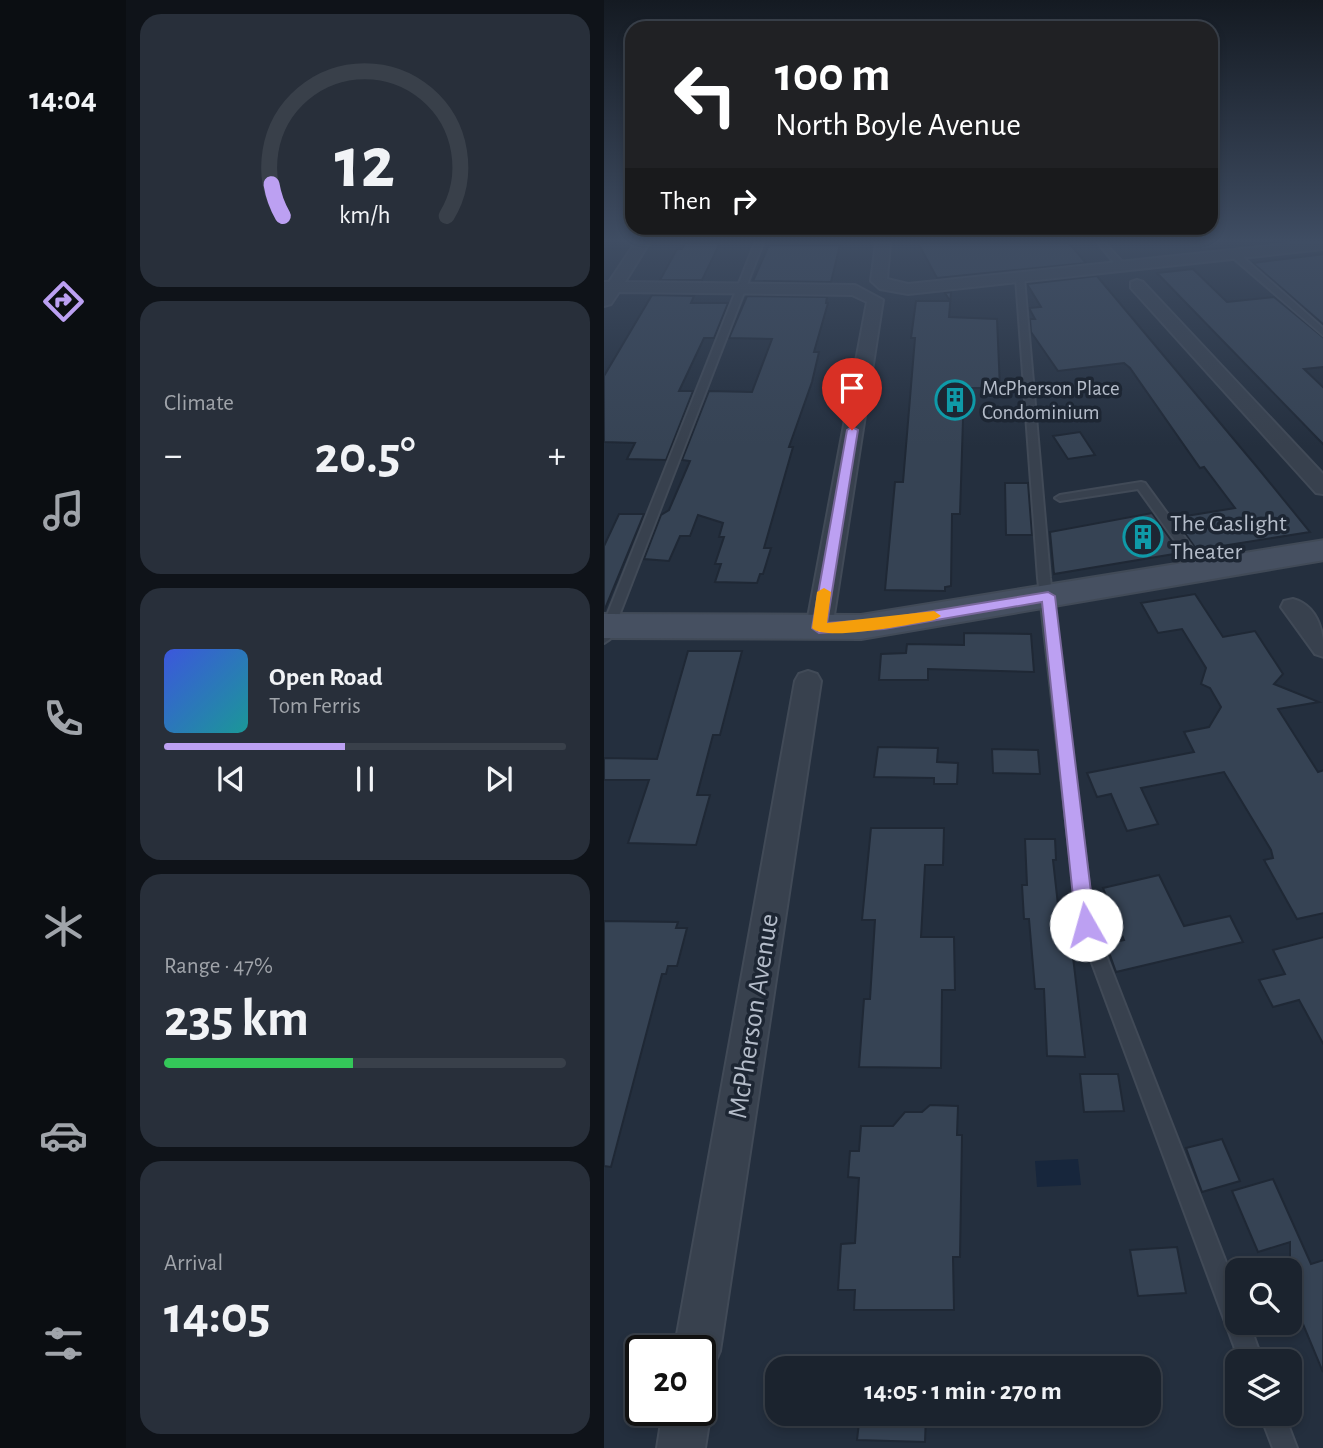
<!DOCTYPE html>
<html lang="en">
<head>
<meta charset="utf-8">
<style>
  body { margin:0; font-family:"Alegreya Sans",sans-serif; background:#282f3a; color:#f1f3f6; height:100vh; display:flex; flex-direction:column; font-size:26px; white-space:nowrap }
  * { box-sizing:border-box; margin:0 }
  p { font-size:23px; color:#a0a4aa }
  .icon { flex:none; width:38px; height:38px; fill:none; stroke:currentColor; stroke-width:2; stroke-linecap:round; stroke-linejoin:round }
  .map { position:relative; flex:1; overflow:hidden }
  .side { display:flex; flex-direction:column; gap:14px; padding:14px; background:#0f1319; width:478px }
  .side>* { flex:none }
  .hud { position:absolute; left:21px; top:21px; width:593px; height:214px; border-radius:21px; box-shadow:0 4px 10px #0003,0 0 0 2px #39404a; background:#202124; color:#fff; overflow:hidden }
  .tools { position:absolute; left:621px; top:1258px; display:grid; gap:14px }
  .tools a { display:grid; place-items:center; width:77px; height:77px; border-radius:14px; background:#1b232e; box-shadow:0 4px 10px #0003,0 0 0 2px #39404a; font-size:35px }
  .speed { position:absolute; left:21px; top:1335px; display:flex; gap:14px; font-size:35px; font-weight:700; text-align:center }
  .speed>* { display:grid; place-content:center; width:91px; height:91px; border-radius:50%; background:#1b232e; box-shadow:0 4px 10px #0003,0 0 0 2px #39404a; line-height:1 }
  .speed .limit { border:4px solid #111; border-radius:10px; background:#fff; color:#111 }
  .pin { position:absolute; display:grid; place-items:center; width:60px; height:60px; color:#fff; margin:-72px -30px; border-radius:50% 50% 50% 0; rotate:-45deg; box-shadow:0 0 7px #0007 }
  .pin .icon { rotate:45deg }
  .me { position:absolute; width:77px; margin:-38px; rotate:353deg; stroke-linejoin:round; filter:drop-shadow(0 0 5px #0008) }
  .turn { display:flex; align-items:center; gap:24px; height:147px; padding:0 35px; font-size:32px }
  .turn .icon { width:91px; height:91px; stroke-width:2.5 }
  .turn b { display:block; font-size:49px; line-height:60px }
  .then { display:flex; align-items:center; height:66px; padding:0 35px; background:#0003; gap:14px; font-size:26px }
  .big { font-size:52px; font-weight:700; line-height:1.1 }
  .side .card { flex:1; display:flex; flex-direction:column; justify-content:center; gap:10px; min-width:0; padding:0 24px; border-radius:21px; background:#282f3a }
  .side .dial { align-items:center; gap:0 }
  .dial svg { height:182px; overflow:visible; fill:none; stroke:#39404a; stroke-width:7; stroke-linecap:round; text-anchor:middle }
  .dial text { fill:#f1f3f6; stroke:none }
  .song { display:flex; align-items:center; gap:21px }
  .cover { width:84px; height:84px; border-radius:10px; background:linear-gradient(135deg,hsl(230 70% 55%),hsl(180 70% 35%)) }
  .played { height:7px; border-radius:4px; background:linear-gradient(90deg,#bca0f2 45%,#39404a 45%) }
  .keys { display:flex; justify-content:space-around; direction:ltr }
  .heat { display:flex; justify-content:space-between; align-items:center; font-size:38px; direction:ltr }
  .charge { height:10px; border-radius:5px; background:linear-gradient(90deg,#34c759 47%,#39404a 0) }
  .trip { position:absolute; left:161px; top:1356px; width:396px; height:70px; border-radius:21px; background:#1b232e; box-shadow:0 4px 10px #0003,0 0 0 2px #39404a; font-weight:700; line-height:70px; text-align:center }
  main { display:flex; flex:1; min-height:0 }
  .tabs { display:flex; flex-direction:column; width:126px; justify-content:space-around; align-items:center; background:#0b0e12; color:#a0a4aa }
  .tabs .icon { width:49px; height:49px }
  .tabs .selected { color:#bca0f2 }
  .tabs b { font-size:32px; color:#f1f3f6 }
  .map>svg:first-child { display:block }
</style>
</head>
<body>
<main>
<nav class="tabs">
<b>14:04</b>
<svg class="icon selected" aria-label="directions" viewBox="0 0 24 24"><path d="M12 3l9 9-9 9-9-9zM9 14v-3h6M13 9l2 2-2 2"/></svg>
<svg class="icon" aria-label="music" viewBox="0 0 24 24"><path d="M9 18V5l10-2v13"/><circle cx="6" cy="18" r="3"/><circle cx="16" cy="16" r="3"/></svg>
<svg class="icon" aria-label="phone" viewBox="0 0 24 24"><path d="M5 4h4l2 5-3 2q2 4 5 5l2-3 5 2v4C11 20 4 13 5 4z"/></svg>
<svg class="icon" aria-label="climate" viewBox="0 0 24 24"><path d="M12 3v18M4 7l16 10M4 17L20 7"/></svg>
<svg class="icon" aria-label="car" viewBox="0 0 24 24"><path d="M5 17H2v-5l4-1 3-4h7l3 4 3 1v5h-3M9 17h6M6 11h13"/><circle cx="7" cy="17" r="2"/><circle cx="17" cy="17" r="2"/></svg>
<svg class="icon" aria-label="filters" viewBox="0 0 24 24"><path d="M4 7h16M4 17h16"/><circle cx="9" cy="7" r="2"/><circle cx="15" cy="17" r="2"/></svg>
</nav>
<section class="side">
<div class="card dial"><svg viewBox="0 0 100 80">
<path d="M14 69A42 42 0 1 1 86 69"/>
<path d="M14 69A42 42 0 0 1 9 55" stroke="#bca0f2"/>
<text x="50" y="56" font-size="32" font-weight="700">12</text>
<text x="50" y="72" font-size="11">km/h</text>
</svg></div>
<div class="card"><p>Climate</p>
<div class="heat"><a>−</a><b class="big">20.5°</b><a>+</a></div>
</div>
<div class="card">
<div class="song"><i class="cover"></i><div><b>Open Road</b><p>Tom Ferris</p></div></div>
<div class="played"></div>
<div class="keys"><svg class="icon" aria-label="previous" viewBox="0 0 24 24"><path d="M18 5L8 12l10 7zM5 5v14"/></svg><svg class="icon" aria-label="pause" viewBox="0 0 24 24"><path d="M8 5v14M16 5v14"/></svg><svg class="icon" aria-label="next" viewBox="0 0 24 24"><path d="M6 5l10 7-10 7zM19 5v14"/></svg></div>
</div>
<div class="card"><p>Range · 47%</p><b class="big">235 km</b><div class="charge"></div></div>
<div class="card"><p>Arrival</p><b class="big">14:05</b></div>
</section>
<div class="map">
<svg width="720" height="1448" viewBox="0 0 720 1448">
  <rect width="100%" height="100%" fill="#242f3e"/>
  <path fill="#17263c" d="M474 1159 477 1185 433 1187 431 1161Z"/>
  <g fill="#364354" stroke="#1f2835" stroke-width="2">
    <path d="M81 243H116L98 280H56L73 249H78Z"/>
    <path d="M314 243H465L482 263 333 278Z"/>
    <path d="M165 245H236L227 282 149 281Z"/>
    <path d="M720 254V325L649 263Z"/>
    <path d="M589 269 623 302 670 297 720 338V367L700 369 720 388V445L553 273Z"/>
    <path d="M493 276 653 467 706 532 593 550 570 518 631 508 600 467 596 468 526 368 520 363 454 371 427 332 426 319H431L425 308 437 307 423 284Z"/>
    <path d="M347 292 345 317 393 319 396 388H360L356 514H348L347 586 341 587V591L281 590 291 482H299L311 338H307L312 301H346L341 293Z"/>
    <path d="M48 295 90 296 87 303H124L110 338H100L75 391H89L62 460 23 459 31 443 0 442V376Z"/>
    <path d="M143 296 223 297 222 303H224L210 352H215L208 382 185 447H189L160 548H167L159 574H156L153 583 111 582 117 564H111L120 537H115L119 523 94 515 86 536H76L65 561 40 559 57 515 65 510 86 461 78 460 105 391 148 392 168 339 125 338Z"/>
    <path d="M476 432 491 455 464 459 449 436Z"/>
    <path d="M401 483H424L428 535H402Z"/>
    <path d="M548 513 576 553 450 574 446 532Z"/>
    <path d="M15 514H40L0 611V546Z"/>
    <path d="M591 594 619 637 651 631 679 674 670 684 715 702 674 709 714 772 720 770V913L693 919 660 860 669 858 667 850 620 772 537 788 554 824 523 831 507 794 493 797 483 773 590 752 580 732 605 727 617 707 606 688 597 684 602 668 578 629 554 633 537 603Z"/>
    <path d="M360 633 427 634 430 672 324 669V680H275L277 654 302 653 303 644 360 645Z"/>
    <path d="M84 651H138L116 735H109L93 795H106L92 845 24 843 45 780H0V758L53 759Z"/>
    <path d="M274 747 334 748 333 762 354 763 353 784H330V778L270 777Z"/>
    <path d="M388 749 434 750 436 774 389 773Z"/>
    <path d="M267 828H340L339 865H321L317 937H350L351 990H338L337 1068 255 1067 260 999H266L271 920H258Z"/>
    <path d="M421 839H451L452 860H449L459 950 468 949 481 1057 443 1056 440 989H431L425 919H420L418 885H423Z"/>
    <path d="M555 875 580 926 626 916 639 942 512 972 502 944 520 940 499 888Z"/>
    <path d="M0 921 74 922 72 928H83L73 966H64L62 974H58L7 1167 0 1166Z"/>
    <path d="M720 937V1045L695 1000 669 1007 655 980 681 974 669 950Z"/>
    <path d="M476 1074H514L520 1111 480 1112Z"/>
    <path d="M326 1105 354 1106 353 1135H358L356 1257H349L350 1310H250L251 1290H234L237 1244 251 1243 255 1178 244 1177 246 1151H255L257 1126H289L301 1112H318Z"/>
    <path d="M618 1139 636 1181 598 1192 582 1148Z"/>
    <path d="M669 1179 707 1264 720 1260 719 1372 686 1293V1242L654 1252 628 1191Z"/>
    <path d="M573 1247 582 1293 534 1296 526 1250Z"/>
    <path d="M256 1414H322L321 1442 253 1440Z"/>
  </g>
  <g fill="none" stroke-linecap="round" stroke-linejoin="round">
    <g stroke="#414a57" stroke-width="4">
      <g id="lane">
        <path d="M151 243H159L6 639 0 643V623Z"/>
        <path d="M494 243H501L521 265V269H515Z"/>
        <path d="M628 253H634L720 329V336L628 257Z"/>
        <path d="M416 276 420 278 446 578 490 925 634 1293V1323H645L659 1362H636L474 925 434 578 412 278Z"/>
        <path d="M537 482 541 483 603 568V574H595L534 489 456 501 451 498 456 495Z"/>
        <path d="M656 1414H680L693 1448H669Z"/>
      </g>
    </g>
    <g stroke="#414a57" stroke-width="4">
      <g id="street">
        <path d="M31 243H45L21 282 251 285 279 300 228 628 224 634 215 637 206 634 202 628 263 302 248 295 15 292 7 304 0 306V282H5Z"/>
        <path d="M272 243H286L283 279 304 284 695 243H720V249L304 294 276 289 267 281Z"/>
        <path d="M533 280 539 282 720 475V494L712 493 527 288V282Z"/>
        <path d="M689 599C715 606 720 634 720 657L711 654 677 607 680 601Z"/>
        <path d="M204 671 213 674 217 681 116 1351 109 1367 96 1372V1351H70L191 681 195 674Z"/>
        <path d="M96 1392 107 1410 101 1448H53L59 1410H96Z"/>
      </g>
    </g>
    <g stroke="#414a57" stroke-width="4">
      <path id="secondary" d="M720 540V560L257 639 0 638V614L257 615Z"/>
    </g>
    <use href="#lane" fill="#38414e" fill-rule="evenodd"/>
    <use href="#street" fill="#38414e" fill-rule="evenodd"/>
    <use href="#secondary" fill="#465061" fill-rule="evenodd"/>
  </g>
  <linearGradient id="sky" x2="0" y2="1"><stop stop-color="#141a22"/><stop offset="0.54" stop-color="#3f4d63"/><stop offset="1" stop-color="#3f4d63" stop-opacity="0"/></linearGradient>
  <rect width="720" height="446" fill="url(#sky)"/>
  <path fill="#bca0f2" stroke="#7a689d" stroke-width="2" d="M248 427 254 430 223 623 280 619 444 592 451 596 491 925 488 931 482 934 475 931 472 925 438 602 280 629 215 633 208 628 243 430Z"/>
  <path fill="#f59e0b" d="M220 588 227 592 223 623 330 611 337 616 330 620C309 624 221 642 208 628L213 592Z"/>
  <defs>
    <g id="building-ring" transform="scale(2.0125)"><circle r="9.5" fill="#1d2633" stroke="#0f9aa8" stroke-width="1.5"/><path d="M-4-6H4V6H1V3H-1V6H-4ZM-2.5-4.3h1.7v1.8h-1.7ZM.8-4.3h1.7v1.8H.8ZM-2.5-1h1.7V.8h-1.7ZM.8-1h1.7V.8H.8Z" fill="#0f9aa8"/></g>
  </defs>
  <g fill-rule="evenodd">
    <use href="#building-ring" x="351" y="400"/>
    <use href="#building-ring" x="539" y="537"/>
  </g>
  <g text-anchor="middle" stroke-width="7" stroke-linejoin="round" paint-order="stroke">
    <g font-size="21" fill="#b4bcc9" stroke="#1d2633" text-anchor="start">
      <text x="378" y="395">McPherson Place<tspan x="378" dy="24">Condominium</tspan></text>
    </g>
    <g font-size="24" fill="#b4bcc9" stroke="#1d2633" text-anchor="start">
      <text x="566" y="531">The Gaslight<tspan x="566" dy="28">Theater</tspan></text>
    </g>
    <g font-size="28" fill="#b4bcc9" stroke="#1d2633">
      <text transform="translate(148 1016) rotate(-81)" y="10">McPherson Avenue</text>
    </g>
  </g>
</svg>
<div class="tools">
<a><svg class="icon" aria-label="search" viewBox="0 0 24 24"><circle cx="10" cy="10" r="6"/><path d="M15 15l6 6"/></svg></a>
<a><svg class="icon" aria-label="layers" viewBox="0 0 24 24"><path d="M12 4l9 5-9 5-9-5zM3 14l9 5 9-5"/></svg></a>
</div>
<div class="speed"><div class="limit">20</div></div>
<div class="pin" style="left:248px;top:430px;background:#d93025"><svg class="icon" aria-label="arrive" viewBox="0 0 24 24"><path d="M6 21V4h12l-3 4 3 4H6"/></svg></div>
<svg class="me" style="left:482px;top:925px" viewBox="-20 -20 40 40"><circle r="19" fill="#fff"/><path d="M0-13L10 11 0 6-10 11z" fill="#bca0f2"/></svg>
<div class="trip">14:05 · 1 min · 270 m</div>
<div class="hud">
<div class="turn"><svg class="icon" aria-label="left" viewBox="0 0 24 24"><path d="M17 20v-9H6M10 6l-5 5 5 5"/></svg><div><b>100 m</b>North Boyle Avenue</div></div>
<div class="then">Then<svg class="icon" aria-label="right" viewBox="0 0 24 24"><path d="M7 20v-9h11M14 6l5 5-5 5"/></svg></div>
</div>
</div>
</main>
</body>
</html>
